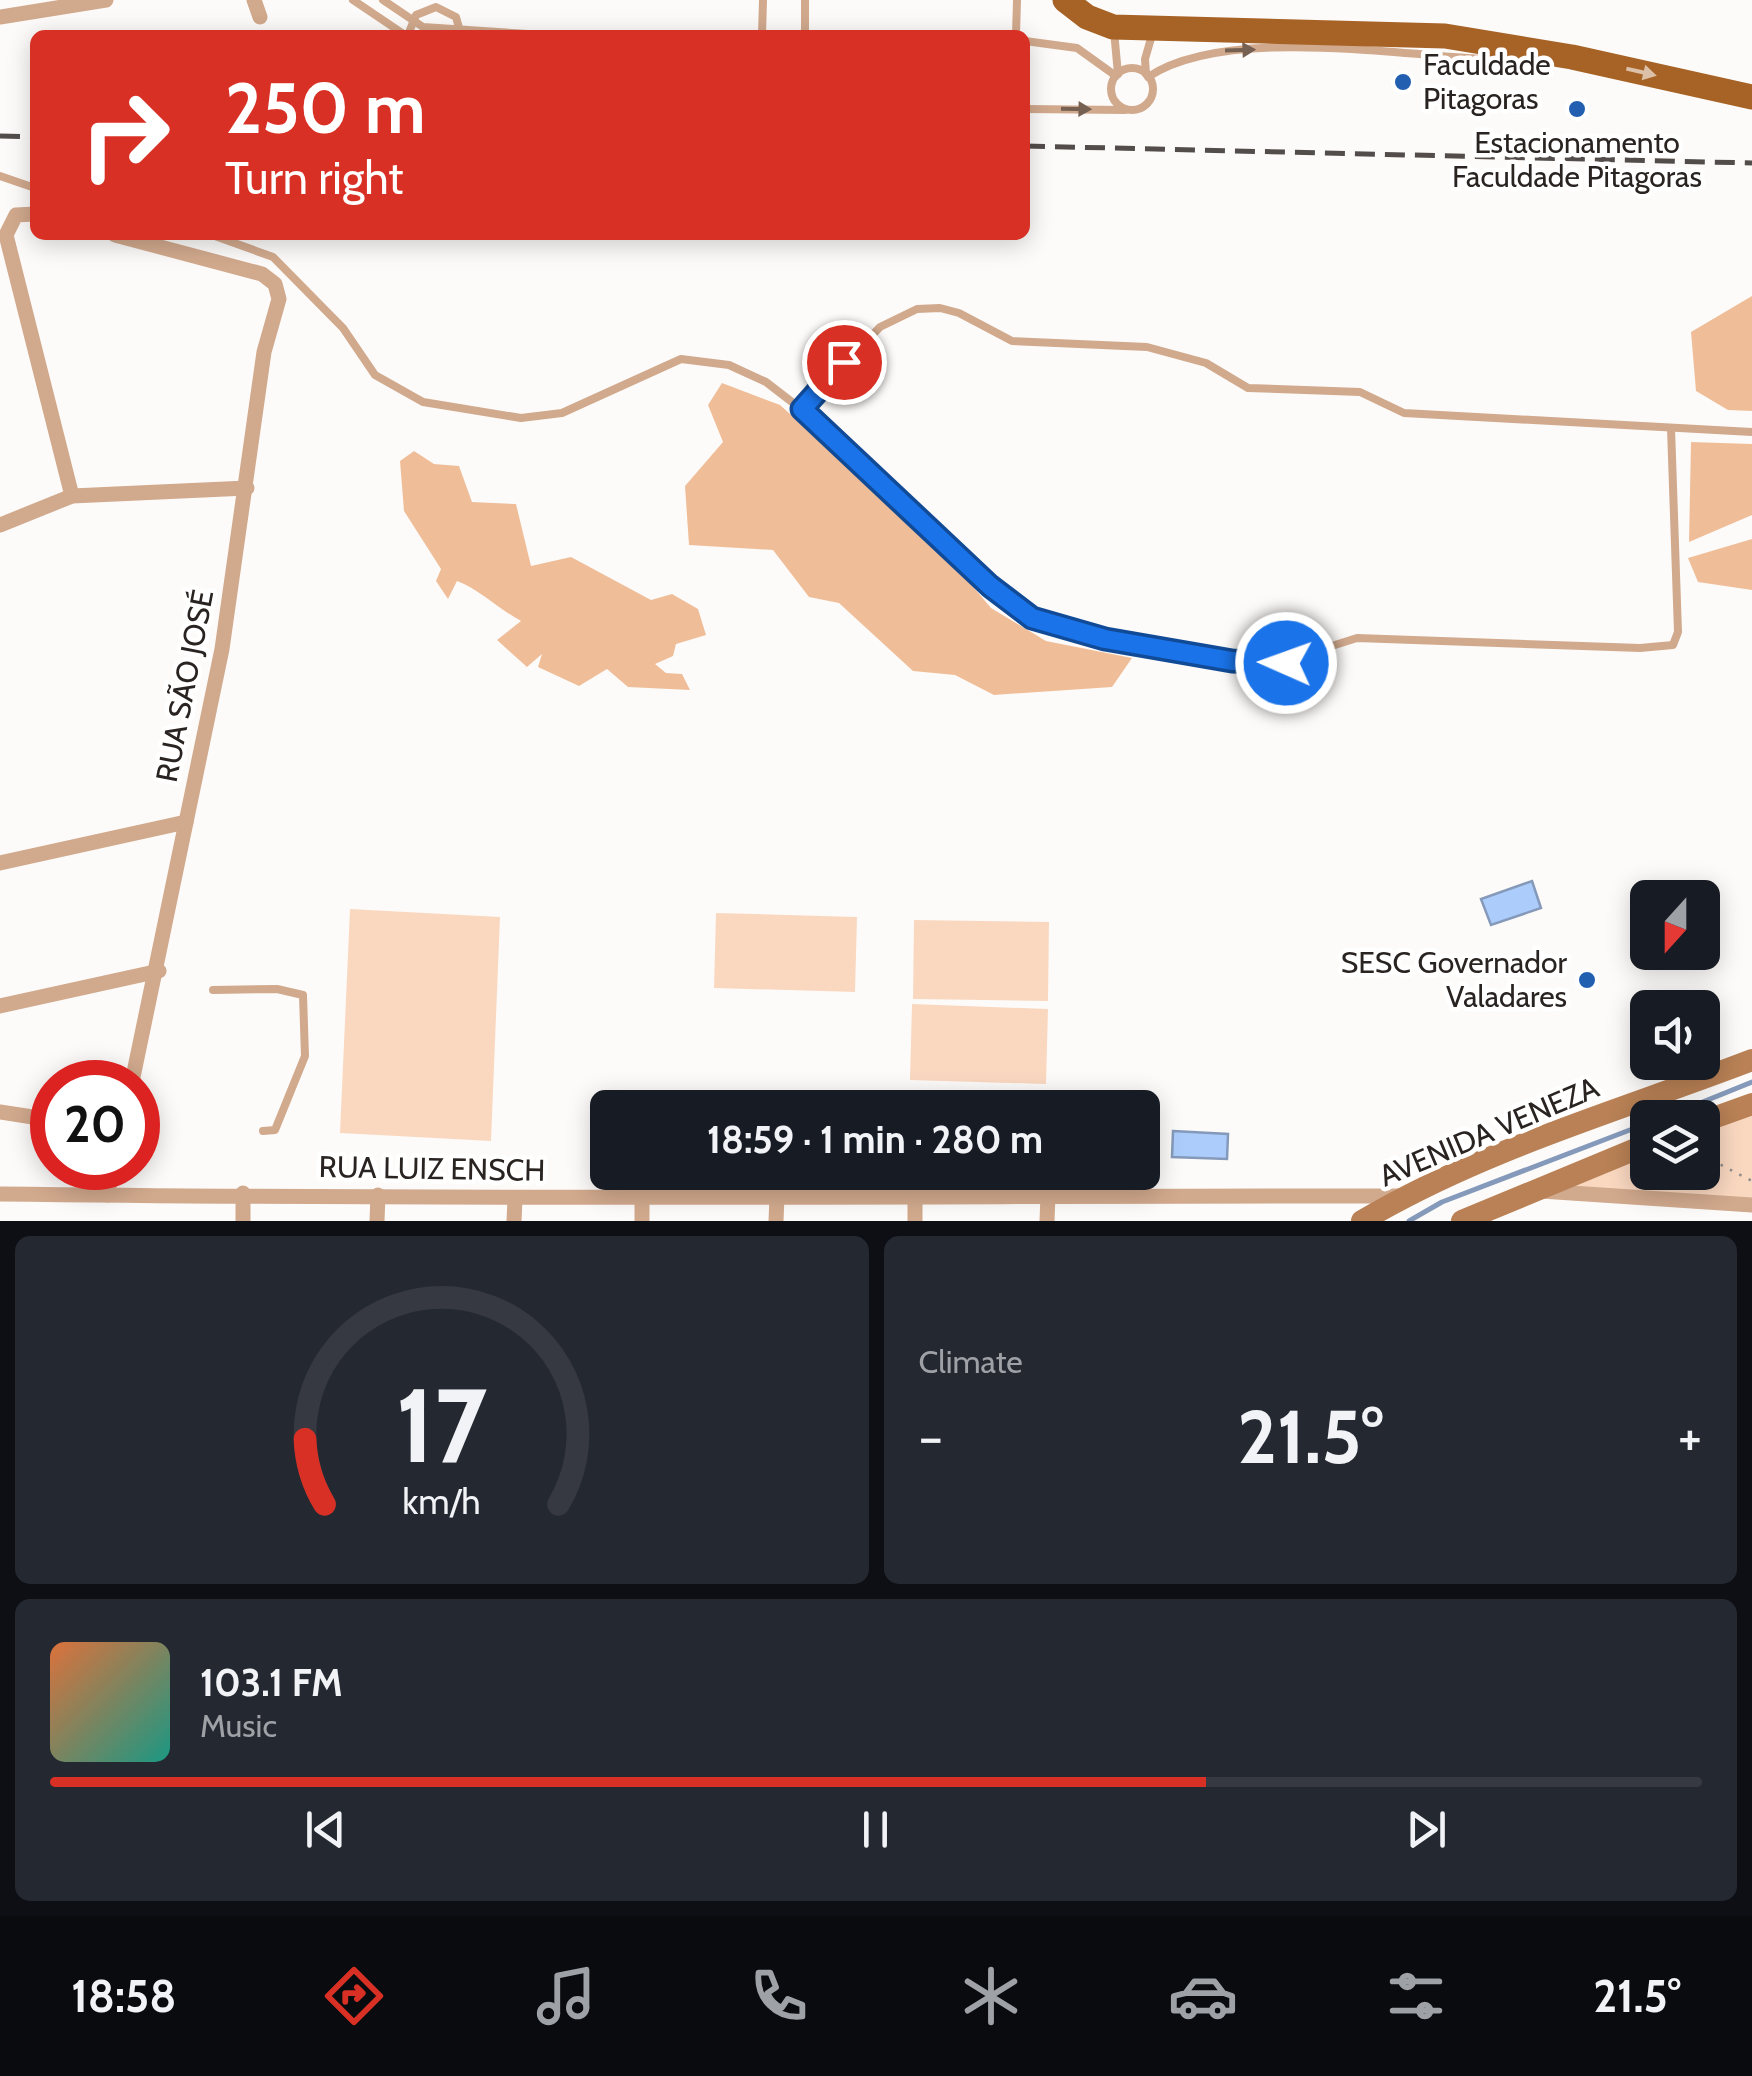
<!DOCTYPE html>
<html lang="en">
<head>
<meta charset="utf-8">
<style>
  body { margin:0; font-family:Cabin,sans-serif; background:#242831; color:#f1f3f6; height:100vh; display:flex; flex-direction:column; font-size:38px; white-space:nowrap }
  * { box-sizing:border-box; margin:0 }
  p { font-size:32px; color:#9ea1a6 }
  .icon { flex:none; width:55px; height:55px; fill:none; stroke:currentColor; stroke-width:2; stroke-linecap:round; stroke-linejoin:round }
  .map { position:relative; height:1221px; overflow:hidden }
  .panel { display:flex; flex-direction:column; gap:15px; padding:15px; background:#0d0f14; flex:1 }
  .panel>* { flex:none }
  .hud { position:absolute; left:30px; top:30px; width:1000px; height:210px; border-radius:15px; box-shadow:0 5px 25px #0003; background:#d93025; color:#fff; overflow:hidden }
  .needle { width:65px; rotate:201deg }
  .buttons { position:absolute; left:1630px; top:880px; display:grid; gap:20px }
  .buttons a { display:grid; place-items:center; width:90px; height:90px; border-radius:15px; background:#171b24; box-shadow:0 5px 25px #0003; font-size:50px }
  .speed { position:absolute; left:30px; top:1060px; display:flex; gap:20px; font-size:50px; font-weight:700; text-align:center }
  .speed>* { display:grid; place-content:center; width:130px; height:130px; border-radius:50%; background:#171b24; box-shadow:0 5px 25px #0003; line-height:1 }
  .speed .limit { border:15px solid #d22; background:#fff; color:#111 }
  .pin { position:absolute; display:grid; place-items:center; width:85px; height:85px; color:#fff; margin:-42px; border:5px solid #fff; border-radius:50%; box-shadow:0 2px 10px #0007 }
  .me { position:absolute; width:110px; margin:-55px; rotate:272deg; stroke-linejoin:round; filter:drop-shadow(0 0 8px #0008) }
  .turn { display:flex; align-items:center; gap:35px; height:210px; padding:0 30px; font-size:45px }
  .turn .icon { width:130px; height:130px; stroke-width:2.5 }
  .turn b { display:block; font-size:70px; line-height:85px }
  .big { font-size:75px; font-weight:700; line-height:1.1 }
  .panel .card { flex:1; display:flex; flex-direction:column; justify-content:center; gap:15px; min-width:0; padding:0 35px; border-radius:15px; background:#242831 }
  .panel .dial { align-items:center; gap:0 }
  .dial svg { height:260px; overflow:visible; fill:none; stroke:#363941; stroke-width:7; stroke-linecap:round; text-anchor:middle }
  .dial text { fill:#f1f3f6; stroke:none }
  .song { display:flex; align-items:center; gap:30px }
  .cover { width:120px; height:120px; border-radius:15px; background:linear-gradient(135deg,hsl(20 70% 55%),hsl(170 70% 35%)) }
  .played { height:10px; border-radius:5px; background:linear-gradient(90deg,#d93025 70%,#363941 70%) }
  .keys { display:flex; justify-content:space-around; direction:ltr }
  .heat { display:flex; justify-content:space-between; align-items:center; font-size:55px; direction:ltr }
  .panel .tiles { flex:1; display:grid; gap:15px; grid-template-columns:1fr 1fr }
  .card:last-child { grid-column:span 2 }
  .trip { position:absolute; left:590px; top:1090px; width:570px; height:100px; border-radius:15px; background:#171b24; box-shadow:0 5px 25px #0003; font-weight:700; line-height:100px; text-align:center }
  .tabs { display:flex; height:160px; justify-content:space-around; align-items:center; background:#090b0e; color:#9ea1a6 }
  .tabs .icon { width:70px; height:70px }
  .tabs .on { color:#d93025 }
  .tabs b { font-size:45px; color:#f1f3f6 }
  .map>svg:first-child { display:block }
</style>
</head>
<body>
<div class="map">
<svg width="1752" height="1221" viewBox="0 0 1752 1221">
  <rect width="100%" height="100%" fill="#fdfbf9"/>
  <g fill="#fad8c0">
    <path d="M350 909 500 917 491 1141 340 1133Z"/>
    <path d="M716 913 857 917 855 992 714 988Z"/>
    <path d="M914 920 1049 922 1048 1001 913 999Z"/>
    <path d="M912 1004 1048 1009 1046 1084 910 1080Z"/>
    <path d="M1752 1111V1199L1557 1187 1647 1151 1648 1172H1702L1703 1130Z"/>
  </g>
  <g fill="#efbe99">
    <path d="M1752 296V411L1728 410 1696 391 1691 332Z"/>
    <path d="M722 383 780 405 939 546 991 608 1046 641 1132 658 1112 687 994 695 955 675 913 671 839 603 809 597 773 550 689 545 685 486 723 442 708 405Z"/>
    <path d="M1691 442 1752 444V515L1689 542Z"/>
    <path d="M414 451 434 464 459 466 472 502 516 504 531 566 571 557 651 600 672 594 698 609 706 635 676 644 673 656 655 664 666 673 682 674 690 690 628 687 607 669 579 686 538 667 542 654 527 667 497 640 521 621C497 608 482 591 457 581L448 599 436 581 441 569 404 511 400 461Z"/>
    <path d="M1752 539V590L1698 582 1688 558Z"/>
  </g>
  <g fill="#accdfb" stroke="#859aba" stroke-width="2.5">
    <path d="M1532 881 1541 908 1491 925 1481 899Z"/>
    <path d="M1173 1131 1228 1134 1227 1159 1172 1157Z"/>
  </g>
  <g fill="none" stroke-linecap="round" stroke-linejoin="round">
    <g stroke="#859aba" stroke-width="5">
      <path d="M1663 1118 1752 1082"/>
      <path d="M1409 1221 1442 1202 1648 1123"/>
    </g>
    <path stroke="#918d8b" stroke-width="2.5" stroke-dasharray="2.5 8" stroke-linecap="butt" d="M1702 1155 1752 1181"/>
    <g stroke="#d1a98d" stroke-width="8">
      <path d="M353 0 405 35"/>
      <path d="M383 0 423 27 543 35"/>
      <path d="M1114 31 1118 74"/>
      <path d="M408 35 416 15 436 7 456 17 461 35"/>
      <path d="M762 35 763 0"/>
      <path d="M805 35V0"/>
      <path d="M1016 35 1017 0"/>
      <path d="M1025 41 1077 48 1116 76"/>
      <circle cx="1132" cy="89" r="21"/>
      <path d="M1146 74 1145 59 1152 35"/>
      <path d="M1148 77C1232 21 1426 61 1528 61"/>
      <path d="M1025 109 1125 110"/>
      <path d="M0 176 35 188"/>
      <path d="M212 235 273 257 343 328 375 375 423 402 521 418 562 413 681 359 729 365 766 382 823 426 990 586 1032 618 1060 630 1232 661 1275 664 1357 638 1640 648 1673 645 1678 632 1671 428"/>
      <path d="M802 409 880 327 917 309 940 308 959 313 1012 341 1147 347 1206 363 1248 388 1360 392 1404 413 1752 432"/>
      <path d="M213 990 277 989 303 995 305 1056 275 1130 263 1131"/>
    </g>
    <g stroke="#d1a98d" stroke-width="15">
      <path d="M254 0 260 17"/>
      <path d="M0 17 106 0"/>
      <path d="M35 214 16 215 6 235 72 496"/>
      <path d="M115 235 262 274 275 284 279 299 264 352 222 649 132 1082"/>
      <path d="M0 525 72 496 247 488"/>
      <path d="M0 863 186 822"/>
      <path d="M0 1006 159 971"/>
      <path d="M0 1112 52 1120"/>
      <path d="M1541 1191 1752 1205"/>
      <path d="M0 1194C467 1200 933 1196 1400 1196"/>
      <path d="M107 1195 113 1168"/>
      <path d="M915 1198V1221"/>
      <path d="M243 1221V1193"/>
      <path d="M377 1221 378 1195"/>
      <path d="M514 1221 515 1199"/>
      <path d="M642 1221V1195"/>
      <path d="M776 1221 777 1196"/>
      <path d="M1047 1221 1048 1195"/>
    </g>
    <g stroke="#b98155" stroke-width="22">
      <path d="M1702 1122 1752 1104"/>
      <path d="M1362 1221C1483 1149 1622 1110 1752 1060"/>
      <path d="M1462 1221 1648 1144"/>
    </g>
    <path stroke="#a76226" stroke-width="25" d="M1065 0 1087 17 1113 27 1445 36 1572 57 1752 97"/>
    <g stroke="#524d4a" stroke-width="5" stroke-dasharray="20 10" stroke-linecap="butt">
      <path d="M0 136 35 137"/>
      <path d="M1025 146 1752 163"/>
    </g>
  </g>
  <defs><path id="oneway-solid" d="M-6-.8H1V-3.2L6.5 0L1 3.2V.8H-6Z" transform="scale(2.5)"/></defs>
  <g fill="#756052">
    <use href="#oneway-solid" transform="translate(1240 50) rotate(-2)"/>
    <use href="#oneway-solid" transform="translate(1076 109) rotate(1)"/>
  </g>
  <use fill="#dcc0a8" href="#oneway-solid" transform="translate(1641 72) rotate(13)"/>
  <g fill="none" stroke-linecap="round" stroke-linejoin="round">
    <g stroke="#114b97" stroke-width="25">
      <path id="route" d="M844 362 802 409 990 586 1032 618 1105 639 1232 661 1286 663"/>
    </g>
    <use href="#route" stroke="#1a73e8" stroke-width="18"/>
  </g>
  <g fill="#235fb1" stroke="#fff" stroke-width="4">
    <circle cx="1403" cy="82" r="10"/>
    <circle cx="1577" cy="109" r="10"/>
    <circle cx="1587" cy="980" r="10"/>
  </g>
  <g text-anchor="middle" stroke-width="9" stroke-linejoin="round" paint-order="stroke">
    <g font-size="30" fill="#292421" stroke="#fff" text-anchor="start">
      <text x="1423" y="75">Faculdade<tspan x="1423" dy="34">Pitagoras</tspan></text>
      <text x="1577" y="153" text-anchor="middle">Estacionamento<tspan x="1577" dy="34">Faculdade Pitagoras</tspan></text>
      <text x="1567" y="973" text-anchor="end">SESC Governador<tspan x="1567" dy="34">Valadares</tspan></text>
    </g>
    <g font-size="30" fill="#292421" stroke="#fff">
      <text transform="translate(185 686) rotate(-79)" y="10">RUA SÃO JOSÉ</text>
      <text transform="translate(1489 1132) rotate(-23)" y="10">AVENIDA VENEZA</text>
      <text transform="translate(432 1169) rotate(1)" y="10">RUA LUIZ ENSCH</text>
    </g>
  </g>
</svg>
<div class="buttons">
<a><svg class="needle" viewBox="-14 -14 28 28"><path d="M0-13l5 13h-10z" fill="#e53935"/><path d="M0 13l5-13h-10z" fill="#9ea1a6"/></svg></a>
<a><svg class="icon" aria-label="sound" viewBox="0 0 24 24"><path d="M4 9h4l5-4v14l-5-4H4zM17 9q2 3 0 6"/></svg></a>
<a><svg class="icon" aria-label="layers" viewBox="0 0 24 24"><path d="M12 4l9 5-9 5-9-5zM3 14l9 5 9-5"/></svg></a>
</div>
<div class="speed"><div class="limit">20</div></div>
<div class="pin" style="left:844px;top:362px;background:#d93025"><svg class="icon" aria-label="arrive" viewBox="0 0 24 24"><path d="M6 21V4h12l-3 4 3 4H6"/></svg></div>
<svg class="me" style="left:1286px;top:663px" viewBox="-20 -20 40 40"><circle r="17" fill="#1a73e8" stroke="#fff" stroke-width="3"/><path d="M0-11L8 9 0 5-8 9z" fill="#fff"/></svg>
<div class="trip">18:59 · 1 min · 280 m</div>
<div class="hud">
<div class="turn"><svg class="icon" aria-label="right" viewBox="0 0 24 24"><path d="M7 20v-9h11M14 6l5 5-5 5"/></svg><div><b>250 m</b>Turn right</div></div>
</div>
</div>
<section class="panel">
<div class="tiles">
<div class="card dial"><svg viewBox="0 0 100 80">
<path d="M14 69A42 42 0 1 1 86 69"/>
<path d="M14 69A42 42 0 0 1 8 49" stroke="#d93025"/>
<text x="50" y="56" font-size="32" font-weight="700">17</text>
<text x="50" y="72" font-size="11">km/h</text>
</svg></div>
<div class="card"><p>Climate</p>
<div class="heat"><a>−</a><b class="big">21.5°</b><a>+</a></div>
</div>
<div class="card">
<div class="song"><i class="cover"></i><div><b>103.1 FM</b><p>Music</p></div></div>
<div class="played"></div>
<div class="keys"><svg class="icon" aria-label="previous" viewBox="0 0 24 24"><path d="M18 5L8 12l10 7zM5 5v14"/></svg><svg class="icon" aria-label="pause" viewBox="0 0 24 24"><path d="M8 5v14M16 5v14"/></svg><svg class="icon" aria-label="next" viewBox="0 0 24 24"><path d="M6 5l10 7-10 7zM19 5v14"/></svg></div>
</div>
</div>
</section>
<nav class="tabs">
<b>18:58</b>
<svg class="icon on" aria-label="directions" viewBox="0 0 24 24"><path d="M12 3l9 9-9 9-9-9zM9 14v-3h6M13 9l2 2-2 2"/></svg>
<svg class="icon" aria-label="music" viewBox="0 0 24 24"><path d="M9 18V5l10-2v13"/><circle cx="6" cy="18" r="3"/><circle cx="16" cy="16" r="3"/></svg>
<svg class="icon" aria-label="phone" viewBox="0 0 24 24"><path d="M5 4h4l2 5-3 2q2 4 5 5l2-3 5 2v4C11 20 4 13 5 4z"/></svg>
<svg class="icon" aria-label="climate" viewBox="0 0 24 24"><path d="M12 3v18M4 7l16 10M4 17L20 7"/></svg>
<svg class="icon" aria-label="car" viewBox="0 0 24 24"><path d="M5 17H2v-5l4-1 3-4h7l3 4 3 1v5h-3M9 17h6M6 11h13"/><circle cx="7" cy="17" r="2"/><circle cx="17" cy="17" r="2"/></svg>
<svg class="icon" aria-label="filters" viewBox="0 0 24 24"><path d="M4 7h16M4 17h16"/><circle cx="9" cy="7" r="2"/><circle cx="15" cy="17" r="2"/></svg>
<b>21.5°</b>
</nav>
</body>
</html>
